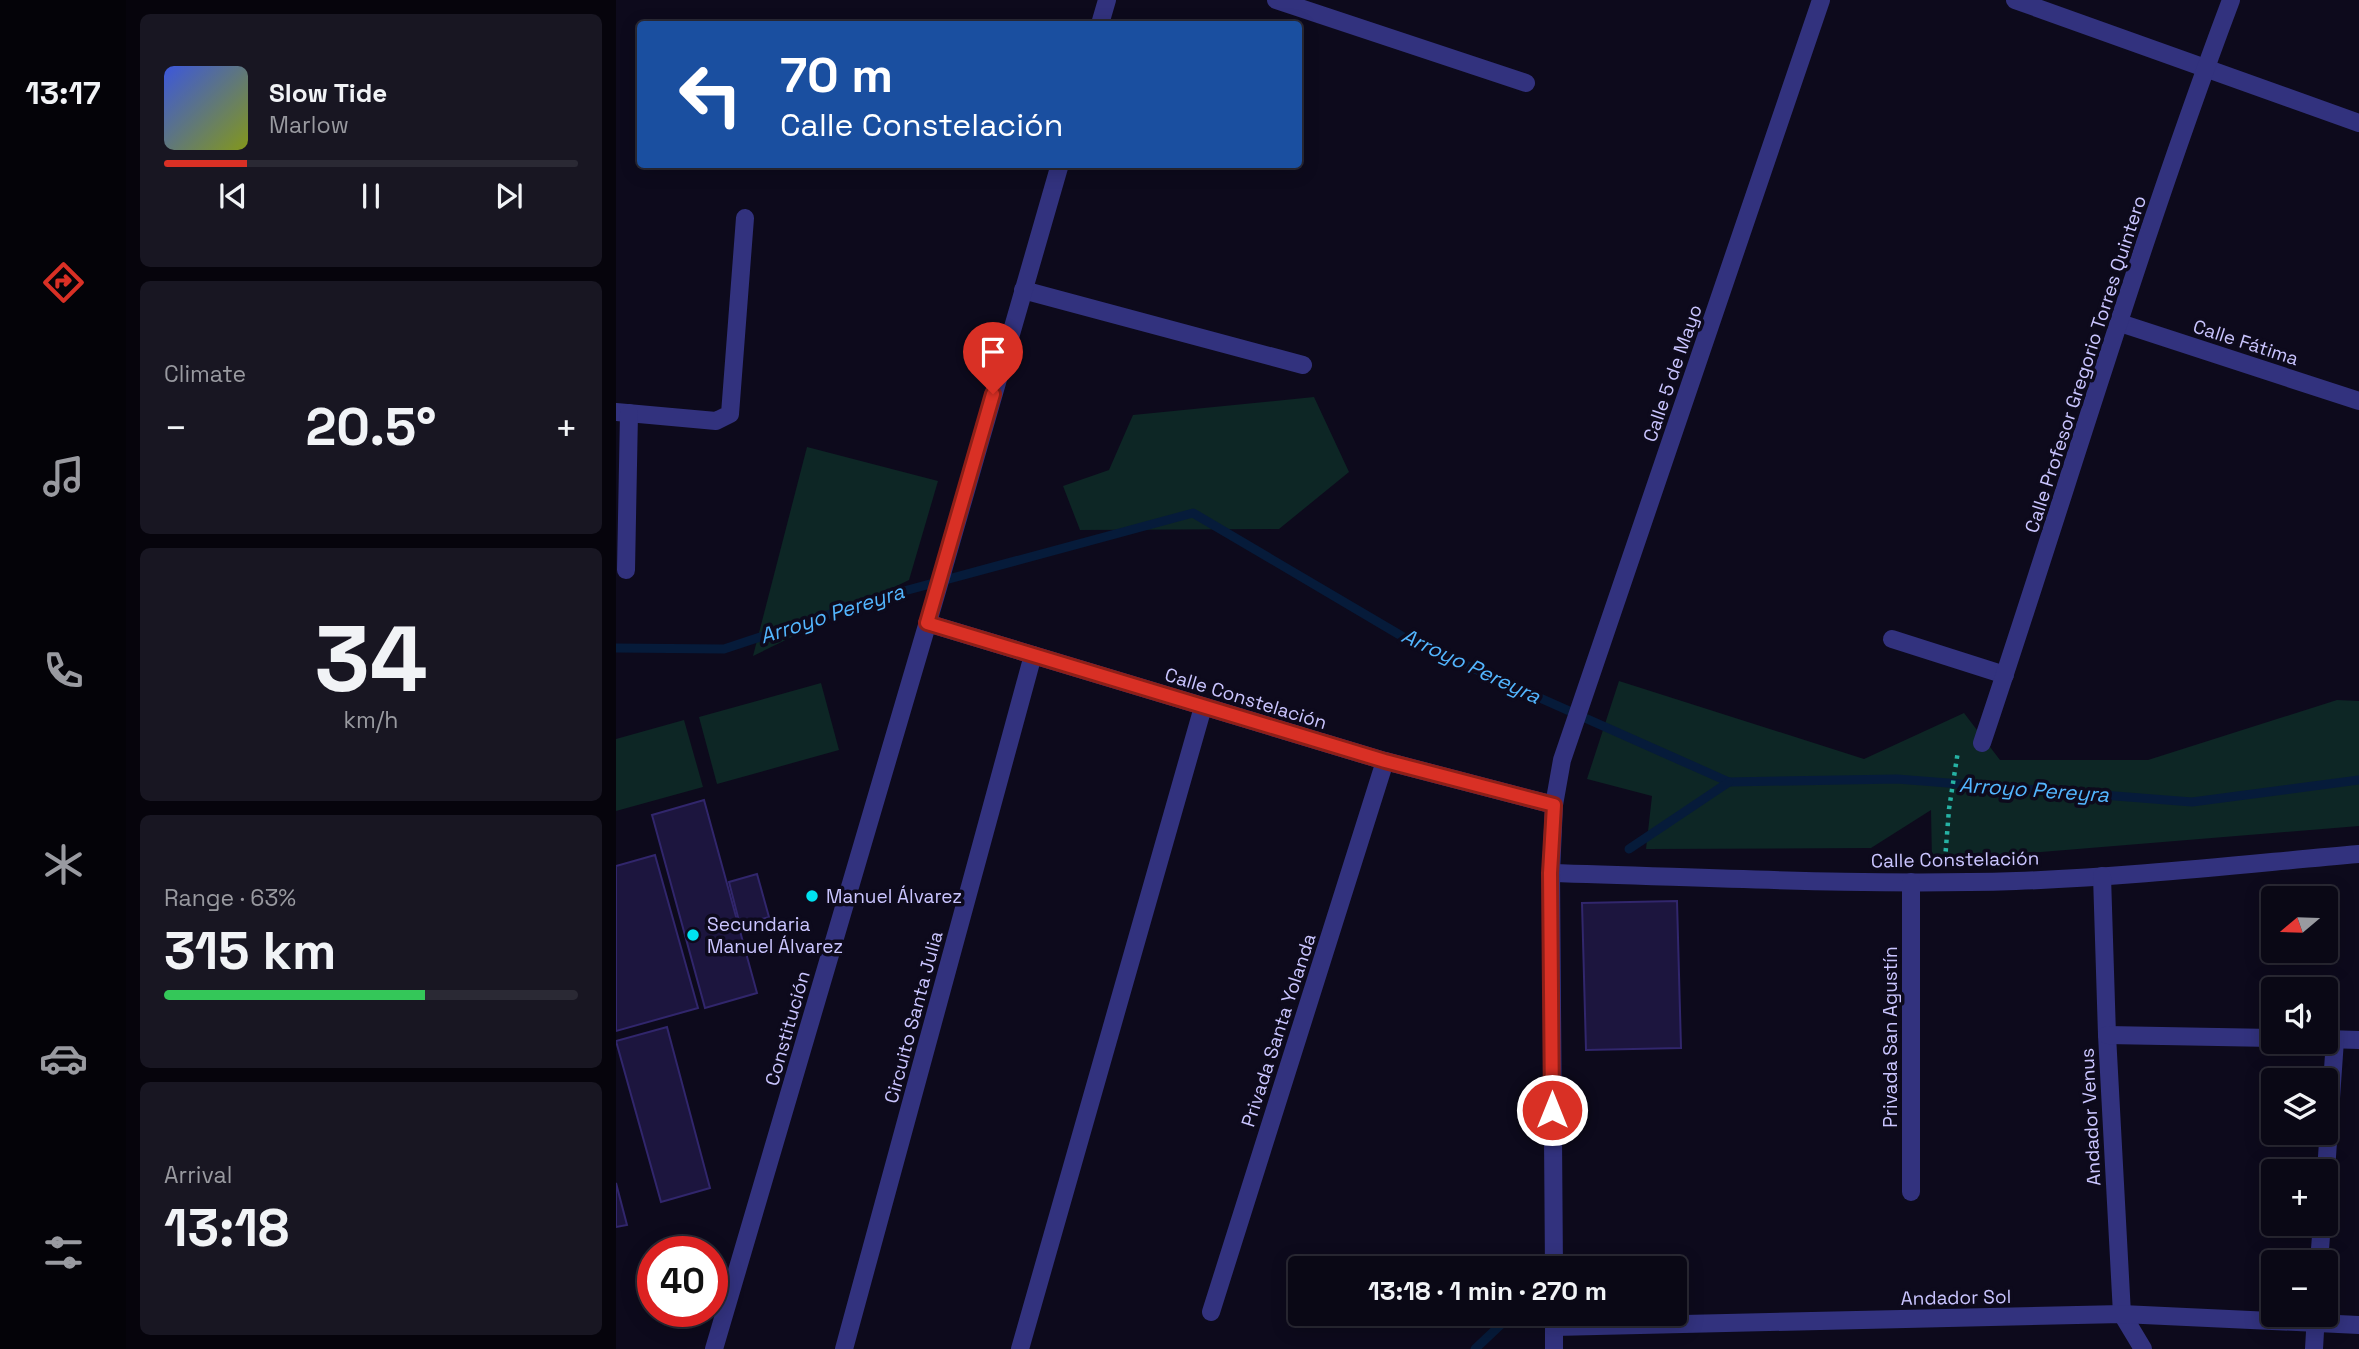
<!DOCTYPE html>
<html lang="en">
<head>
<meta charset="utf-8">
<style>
  body { margin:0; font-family:"Space Grotesk",sans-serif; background:#181622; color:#f1f3f6; height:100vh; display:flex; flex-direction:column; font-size:26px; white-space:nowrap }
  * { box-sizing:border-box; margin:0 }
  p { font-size:23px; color:#999aa0 }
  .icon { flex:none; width:38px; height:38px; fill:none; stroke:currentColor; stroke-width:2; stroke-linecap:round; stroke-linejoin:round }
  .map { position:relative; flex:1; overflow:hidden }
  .side { display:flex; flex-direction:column; gap:14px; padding:14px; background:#06040c; width:490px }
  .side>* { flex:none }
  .guide { position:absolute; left:21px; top:21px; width:665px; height:147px; border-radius:7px; box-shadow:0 4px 18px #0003,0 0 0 2px #2a2934; background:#1a4fa0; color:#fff; overflow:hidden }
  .needle { width:46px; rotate:251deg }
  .tools { position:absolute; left:1645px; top:886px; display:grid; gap:14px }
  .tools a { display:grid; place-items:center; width:77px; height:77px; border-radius:7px; background:#0a0815; box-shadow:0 4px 18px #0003,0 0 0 2px #2a2934; font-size:35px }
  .speed { position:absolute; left:21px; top:1236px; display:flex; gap:14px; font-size:35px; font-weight:700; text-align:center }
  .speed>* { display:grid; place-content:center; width:91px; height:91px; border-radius:50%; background:#0a0815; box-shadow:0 4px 18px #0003,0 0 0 2px #2a2934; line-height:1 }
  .speed .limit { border:10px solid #d22; background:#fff; color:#111 }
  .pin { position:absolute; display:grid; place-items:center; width:60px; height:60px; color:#fff; margin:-72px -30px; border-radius:50% 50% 50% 0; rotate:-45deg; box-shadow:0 0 7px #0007 }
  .pin .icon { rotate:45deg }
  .me { position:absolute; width:77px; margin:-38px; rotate:0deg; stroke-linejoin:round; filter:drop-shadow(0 0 5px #0008) }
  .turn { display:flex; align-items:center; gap:24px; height:147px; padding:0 28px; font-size:32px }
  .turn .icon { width:91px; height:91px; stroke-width:2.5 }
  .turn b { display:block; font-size:49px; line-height:60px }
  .big { font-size:52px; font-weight:700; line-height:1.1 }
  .side .widget { flex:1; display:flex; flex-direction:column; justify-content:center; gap:10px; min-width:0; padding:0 24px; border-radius:10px; background:#181622 }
  .side .dial { align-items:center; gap:0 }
  .dial b { font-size:91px; line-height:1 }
  .song { display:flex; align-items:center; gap:21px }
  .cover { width:84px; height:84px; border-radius:10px; background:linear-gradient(135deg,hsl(230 70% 55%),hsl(70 70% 35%)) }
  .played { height:7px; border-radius:4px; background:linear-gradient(90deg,#d93025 20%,#2a2934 20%) }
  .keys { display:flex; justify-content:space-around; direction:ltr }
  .heat { display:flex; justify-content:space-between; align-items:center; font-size:38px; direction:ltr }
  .charge { height:10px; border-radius:5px; background:linear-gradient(90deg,#34c759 63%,#2a2934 0) }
  .trip { position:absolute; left:672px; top:1256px; width:399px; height:70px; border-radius:7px; background:#0a0815; box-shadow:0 4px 18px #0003,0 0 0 2px #2a2934; font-weight:700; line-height:70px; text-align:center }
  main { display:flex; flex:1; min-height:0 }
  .menu { display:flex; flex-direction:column; width:126px; justify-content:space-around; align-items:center; background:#040308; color:#999aa0 }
  .menu .icon { width:49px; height:49px }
  .menu .selected { color:#d93025 }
  .menu b { font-size:32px; color:#f1f3f6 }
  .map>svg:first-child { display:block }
</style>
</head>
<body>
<main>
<nav class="menu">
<b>13:17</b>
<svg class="icon selected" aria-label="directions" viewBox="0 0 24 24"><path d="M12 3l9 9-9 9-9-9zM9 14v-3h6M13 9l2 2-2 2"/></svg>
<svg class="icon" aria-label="music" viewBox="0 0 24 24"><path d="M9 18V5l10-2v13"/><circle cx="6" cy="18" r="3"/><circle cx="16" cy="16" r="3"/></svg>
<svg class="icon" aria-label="phone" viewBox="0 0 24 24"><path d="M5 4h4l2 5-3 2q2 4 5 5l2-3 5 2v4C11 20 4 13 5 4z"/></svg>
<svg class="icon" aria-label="climate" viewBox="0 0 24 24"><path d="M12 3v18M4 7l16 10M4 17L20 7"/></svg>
<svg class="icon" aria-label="car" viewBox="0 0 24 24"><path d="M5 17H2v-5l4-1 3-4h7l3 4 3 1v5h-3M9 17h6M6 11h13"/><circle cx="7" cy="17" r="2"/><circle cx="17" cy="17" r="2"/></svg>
<svg class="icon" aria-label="filters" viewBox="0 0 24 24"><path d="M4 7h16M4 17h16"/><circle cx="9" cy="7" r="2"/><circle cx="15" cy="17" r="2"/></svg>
</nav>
<section class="side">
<div class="widget">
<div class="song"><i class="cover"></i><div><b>Slow Tide</b><p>Marlow</p></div></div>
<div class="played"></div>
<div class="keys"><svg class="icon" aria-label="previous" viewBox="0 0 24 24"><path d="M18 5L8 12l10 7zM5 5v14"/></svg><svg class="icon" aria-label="pause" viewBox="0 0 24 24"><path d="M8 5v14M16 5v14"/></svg><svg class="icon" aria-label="next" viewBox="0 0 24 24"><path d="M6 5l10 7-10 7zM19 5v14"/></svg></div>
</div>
<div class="widget"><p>Climate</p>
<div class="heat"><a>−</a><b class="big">20.5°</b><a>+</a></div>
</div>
<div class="widget dial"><b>34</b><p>km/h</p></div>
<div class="widget"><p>Range · 63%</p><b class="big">315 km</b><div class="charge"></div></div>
<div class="widget"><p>Arrival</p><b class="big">13:18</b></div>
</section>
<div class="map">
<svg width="1743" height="1349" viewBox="0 0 1743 1349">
  <rect width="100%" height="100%" fill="#0d0a1c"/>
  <g fill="#0d2625">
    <path d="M698 397 733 472 663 529 464 530 447 486 493 470 517 415Z"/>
    <path d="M191 447 322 481 293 580 137 656Z"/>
    <path d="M1003 681 1248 759 1348 713 1384 760H1532L1721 700 1743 701V826L1316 861 1315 810 1255 848 1030 849 1036 796 971 779Z"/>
    <path d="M205 683 223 750 101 784 83 717Z"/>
    <path d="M68 720 87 787 0 811V739Z"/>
  </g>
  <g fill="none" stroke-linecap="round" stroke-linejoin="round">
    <g stroke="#061b3a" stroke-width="9">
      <path d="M0 648 108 649 266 597 577 513 789 638 1113 782 1281 779 1576 802 1743 780"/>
      <path d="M1013 849 1113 782"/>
      <path d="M859 1349 896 1314"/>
    </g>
  </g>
  <g fill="#1c153e" stroke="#31266c" stroke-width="2">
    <path d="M88 800 141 993 89 1008 36 815Z"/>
    <path d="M39 855 82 1008 0 1031V866Z"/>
    <path d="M141 874 153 917 124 925 113 882Z"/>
    <path d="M1061 901 1065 1048 970 1050 966 903Z"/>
    <path d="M51 1027 94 1188 45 1202 0 1041Z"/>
    <path d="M0 1183 11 1225 0 1227Z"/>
  </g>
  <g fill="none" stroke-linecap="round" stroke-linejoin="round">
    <path stroke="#26b2a4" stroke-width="4.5" stroke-dasharray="3.5 5" stroke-linecap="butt" d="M1329 860 1333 809 1342 751"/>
    <g stroke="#32327e" stroke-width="18">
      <path d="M660 0 910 83"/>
      <path d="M1399 0 1743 123"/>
      <path d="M484 24 491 0"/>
      <path d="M407 290 687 365"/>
      <path d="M1504 323 1743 401"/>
      <path d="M0 412 100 421 114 414 129 218"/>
      <path d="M10 570 13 413"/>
      <path d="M311 623 769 761 938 805"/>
      <path d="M1276 639 1389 675"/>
      <path d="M1366 743C1449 496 1523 244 1615 0"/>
      <path d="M935 873C1089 877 1245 886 1400 881 1515 877 1629 864 1743 854"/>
      <path d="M1486 876 1491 1035 1506 1314 1527 1349"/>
      <path d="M1491 1035 1657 1038"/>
      <path d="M1710 1039 1743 1040"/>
      <path d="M1710 1171 1719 1040"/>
      <path d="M1295 1192V882"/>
      <path d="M1703 1262 1706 1223"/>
      <path d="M938 1269 935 873 938 805 946 760 1205 0"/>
      <path d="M595 1312 769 761"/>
      <path d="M938 1314V1349"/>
      <path d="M938 1327 1506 1314 1743 1325"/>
      <path d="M98 1349 319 598 444 164"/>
      <path d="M228 1349 417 655"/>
      <path d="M404 1349 587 707"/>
      <path d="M1698 1349 1700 1314"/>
    </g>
  </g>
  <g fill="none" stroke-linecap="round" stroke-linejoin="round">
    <g stroke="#8d1f18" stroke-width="18">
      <path id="route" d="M377 394 311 623 769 761 938 805 934 873 936 1110"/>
    </g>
    <use href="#route" stroke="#d93025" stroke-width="12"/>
  </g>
  <g fill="#00e2f0" stroke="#0d0a1c" stroke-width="2.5">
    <circle cx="196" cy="896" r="7"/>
    <circle cx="77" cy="935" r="7"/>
  </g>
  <g text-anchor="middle" stroke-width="7" stroke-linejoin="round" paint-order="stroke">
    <g font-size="19" fill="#cac5ff" stroke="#0d0a1c">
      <text transform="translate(1630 342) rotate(18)" y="7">Calle Fátima</text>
      <text transform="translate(1469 364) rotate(-72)" y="7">Calle Profesor Gregorio Torres Quintero</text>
      <text transform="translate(1056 373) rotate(-71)" y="7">Calle 5 de Mayo</text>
      <text transform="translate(630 698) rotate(17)" y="7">Calle Constelación</text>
      <text transform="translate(1339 859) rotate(-1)" y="7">Calle Constelación</text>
      <text transform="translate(297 1017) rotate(-75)" y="7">Circuito Santa Julia</text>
      <text transform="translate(171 1028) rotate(-74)" y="7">Constitución</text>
      <text transform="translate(662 1030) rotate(-72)" y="7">Privada Santa Yolanda</text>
      <text transform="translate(1274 1037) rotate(-90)" y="7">Privada San Agustín</text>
      <text transform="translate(1474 1117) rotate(-93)" y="7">Andador Venus</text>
      <text transform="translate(1340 1297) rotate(-1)" y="7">Andador Sol</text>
    </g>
    <g font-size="19" fill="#cac5ff" stroke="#0d0a1c" text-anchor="start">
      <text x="210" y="903">Manuel Álvarez</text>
      <text x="91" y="931">Secundaria<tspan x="91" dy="22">Manuel Álvarez</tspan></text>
    </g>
    <g font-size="21" font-style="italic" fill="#53b6ff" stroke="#0d0a1c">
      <text transform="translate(216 614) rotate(-18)" y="7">Arroyo Pereyra</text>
      <text transform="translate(855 666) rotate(25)" y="7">Arroyo Pereyra</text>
      <text transform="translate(1418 790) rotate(4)" y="7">Arroyo Pereyra</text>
    </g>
  </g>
</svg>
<div class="tools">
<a><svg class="needle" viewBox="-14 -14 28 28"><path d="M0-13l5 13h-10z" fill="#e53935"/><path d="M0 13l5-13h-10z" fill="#999aa0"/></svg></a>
<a><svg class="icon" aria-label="sound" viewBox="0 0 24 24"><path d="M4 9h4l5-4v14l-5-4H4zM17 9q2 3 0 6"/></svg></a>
<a><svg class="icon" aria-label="layers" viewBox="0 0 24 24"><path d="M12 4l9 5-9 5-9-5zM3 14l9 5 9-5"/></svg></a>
<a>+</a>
<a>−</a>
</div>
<div class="speed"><div class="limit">40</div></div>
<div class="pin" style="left:377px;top:394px;background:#d93025"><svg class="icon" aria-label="arrive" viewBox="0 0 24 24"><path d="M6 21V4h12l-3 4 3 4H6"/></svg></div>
<svg class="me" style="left:936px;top:1110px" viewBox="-20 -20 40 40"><circle r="17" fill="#d93025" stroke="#fff" stroke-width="3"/><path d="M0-11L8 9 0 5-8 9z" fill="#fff"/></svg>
<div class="trip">13:18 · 1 min · 270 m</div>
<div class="guide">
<div class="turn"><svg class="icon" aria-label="left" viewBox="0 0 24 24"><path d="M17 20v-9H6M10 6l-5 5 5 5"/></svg><div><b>70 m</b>Calle Constelación</div></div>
</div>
</div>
</main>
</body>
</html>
